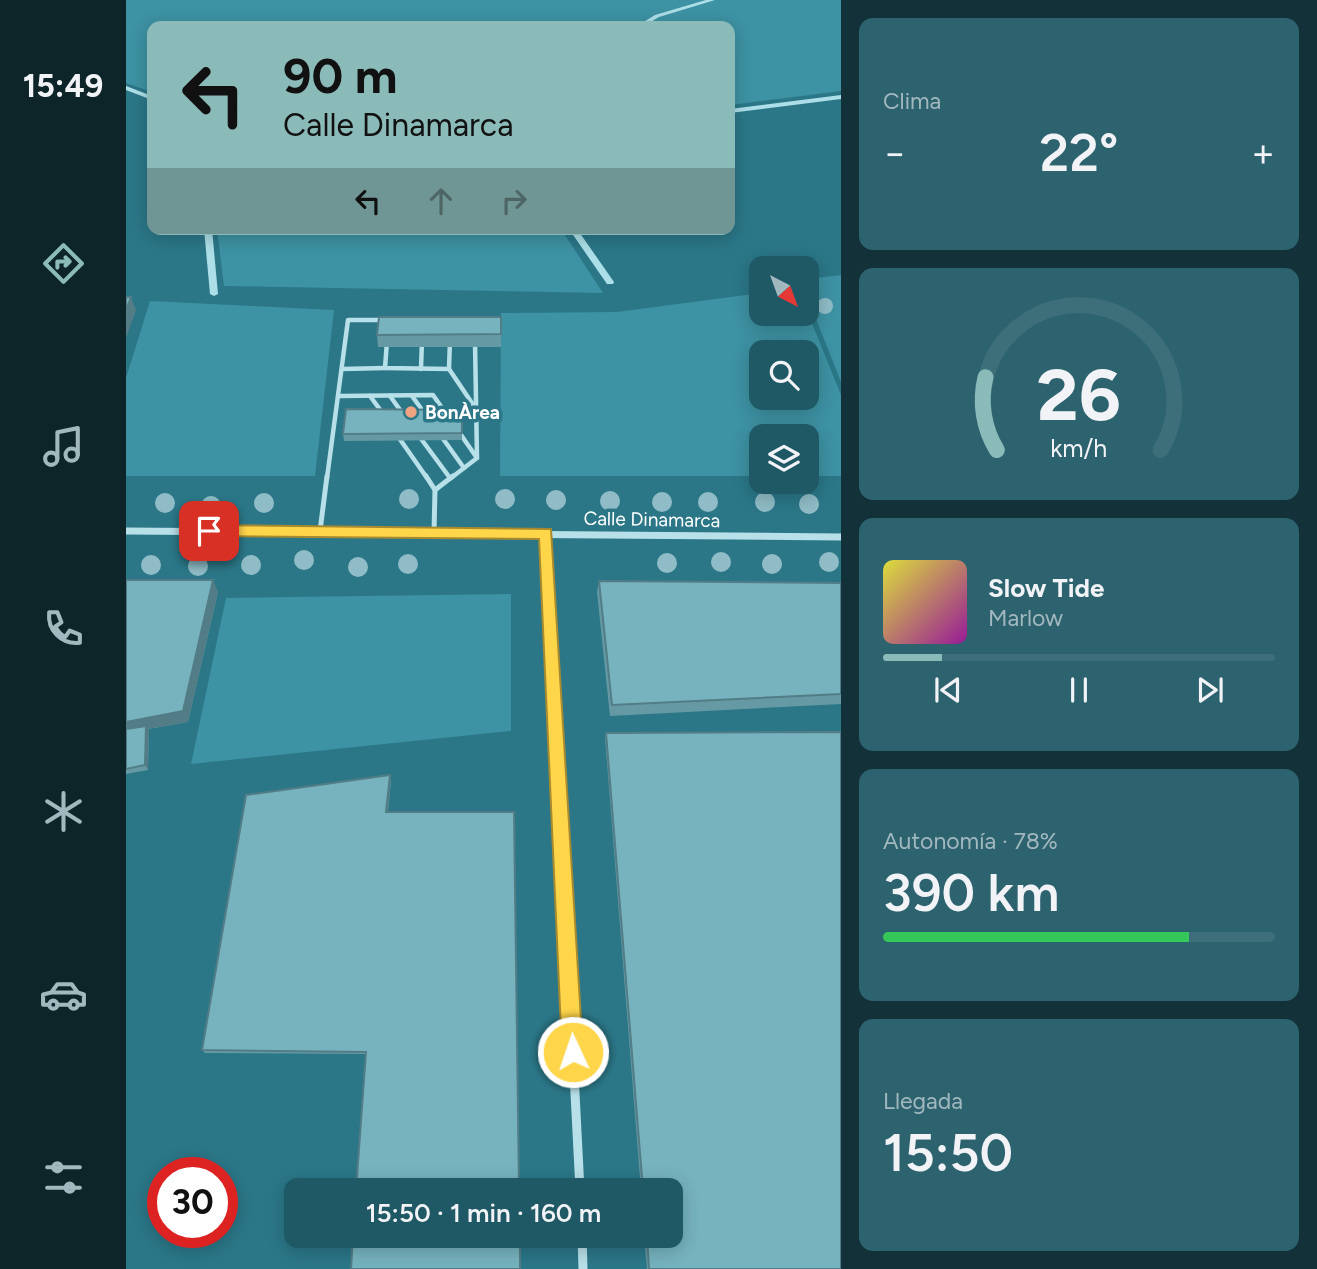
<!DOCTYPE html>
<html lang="es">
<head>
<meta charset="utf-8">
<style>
  body { margin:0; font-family:Figtree,sans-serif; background:#2d626f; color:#f1f3f6; height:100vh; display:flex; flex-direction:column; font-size:26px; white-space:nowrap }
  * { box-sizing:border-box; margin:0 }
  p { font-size:23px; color:#a2b8bf }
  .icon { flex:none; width:38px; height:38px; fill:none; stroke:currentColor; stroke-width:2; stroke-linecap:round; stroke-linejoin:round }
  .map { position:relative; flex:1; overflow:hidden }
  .sheet { display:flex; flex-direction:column; gap:18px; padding:18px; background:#123138; width:476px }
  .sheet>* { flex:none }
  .guide { position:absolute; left:21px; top:21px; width:588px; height:214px; border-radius:14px; box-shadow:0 4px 18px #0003; background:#8bbbb9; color:#111; overflow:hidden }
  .needle { width:46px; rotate:139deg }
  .buttons { position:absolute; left:623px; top:256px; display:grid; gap:14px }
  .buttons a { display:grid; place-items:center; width:70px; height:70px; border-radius:14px; background:#205966; box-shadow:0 4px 18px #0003; font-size:35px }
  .speed { position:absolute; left:21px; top:1157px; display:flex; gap:14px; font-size:35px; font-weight:700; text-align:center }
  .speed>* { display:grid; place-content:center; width:91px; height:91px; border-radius:50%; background:#205966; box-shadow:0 4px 18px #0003; line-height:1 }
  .speed .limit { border:10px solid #d22; background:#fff; color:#111 }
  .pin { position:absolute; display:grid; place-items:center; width:60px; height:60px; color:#fff; margin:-30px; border-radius:14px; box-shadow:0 4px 10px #0006 }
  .me { position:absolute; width:77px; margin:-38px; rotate:357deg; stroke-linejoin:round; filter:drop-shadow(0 0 5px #0008) }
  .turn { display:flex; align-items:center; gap:24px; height:147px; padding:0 21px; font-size:32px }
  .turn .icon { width:91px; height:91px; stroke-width:2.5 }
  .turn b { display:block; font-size:49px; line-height:60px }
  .lanes { display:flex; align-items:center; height:66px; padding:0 21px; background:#0003; justify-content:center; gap:35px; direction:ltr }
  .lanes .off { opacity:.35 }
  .big { font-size:52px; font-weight:600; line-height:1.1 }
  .sheet .card { flex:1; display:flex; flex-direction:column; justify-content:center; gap:10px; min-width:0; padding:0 24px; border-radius:14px; background:#2d626f }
  .sheet .dial { align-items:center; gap:0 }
  .dial svg { height:182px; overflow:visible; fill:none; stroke:#3d6f7a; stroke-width:7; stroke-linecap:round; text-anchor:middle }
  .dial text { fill:#f1f3f6; stroke:none }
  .song { display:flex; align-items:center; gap:21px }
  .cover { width:84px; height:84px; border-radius:10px; background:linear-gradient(135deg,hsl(60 70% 55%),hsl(300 70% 35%)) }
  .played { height:7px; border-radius:4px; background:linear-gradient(90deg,#8bbbb9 15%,#3d6f7a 15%) }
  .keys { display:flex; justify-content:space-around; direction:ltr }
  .heat { display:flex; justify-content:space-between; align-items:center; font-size:38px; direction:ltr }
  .charge { height:10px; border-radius:5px; background:linear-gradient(90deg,#34c759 78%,#3d6f7a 0) }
  .trip { position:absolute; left:158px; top:1178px; width:399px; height:70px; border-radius:14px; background:#205966; box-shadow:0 4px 18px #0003; font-weight:600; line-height:70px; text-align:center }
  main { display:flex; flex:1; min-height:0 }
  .dock { display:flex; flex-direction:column; width:126px; justify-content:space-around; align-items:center; background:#0d2429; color:#a2b8bf }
  .dock .icon { width:49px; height:49px }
  .dock .on { color:#8bbbb9 }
  .dock b { font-size:32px; color:#f1f3f6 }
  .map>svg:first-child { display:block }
</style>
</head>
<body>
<main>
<nav class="dock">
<b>15:49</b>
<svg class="icon on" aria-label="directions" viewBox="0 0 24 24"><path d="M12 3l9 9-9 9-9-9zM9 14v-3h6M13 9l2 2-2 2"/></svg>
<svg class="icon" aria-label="music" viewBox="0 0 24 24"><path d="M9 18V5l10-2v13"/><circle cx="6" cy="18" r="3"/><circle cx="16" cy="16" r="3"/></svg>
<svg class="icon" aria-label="phone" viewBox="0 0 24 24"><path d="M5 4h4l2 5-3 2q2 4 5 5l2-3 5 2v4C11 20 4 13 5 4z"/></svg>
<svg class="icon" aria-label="climate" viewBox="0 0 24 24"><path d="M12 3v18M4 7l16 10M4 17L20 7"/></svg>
<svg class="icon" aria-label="car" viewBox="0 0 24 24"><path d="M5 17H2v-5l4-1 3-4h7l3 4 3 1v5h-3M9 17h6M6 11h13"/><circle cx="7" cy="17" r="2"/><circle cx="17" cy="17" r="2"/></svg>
<svg class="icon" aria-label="filters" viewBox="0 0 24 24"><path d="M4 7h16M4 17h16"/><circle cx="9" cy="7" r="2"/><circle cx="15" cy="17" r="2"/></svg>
</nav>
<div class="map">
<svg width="715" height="1269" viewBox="0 0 715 1269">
  <rect width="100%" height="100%" fill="#2b7788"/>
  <g fill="#3d92a3" fill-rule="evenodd">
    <path d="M0 0H715V91L604 105V26H26V92L0 83Z"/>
    <path d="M91 229H435L477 293 98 286Z"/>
    <path d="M715 275V382L681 296V279Z"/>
    <path d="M635 293V313H681V311L715 395V476H681V436H635V476H374L375 313 491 312ZM635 352H681V397H635Z"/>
    <path d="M24 301 208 310 189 476H0V378Z"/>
    <path d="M385 594V731L65 764 100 598Z"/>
  </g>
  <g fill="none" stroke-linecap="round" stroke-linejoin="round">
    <g fill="#addfe8" fill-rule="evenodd">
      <path d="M580 0H589L533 17 518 26H511L529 15Z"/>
      <path d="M0 86 26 96V100L0 90Z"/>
      <path d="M715 95V99L604 113V109Z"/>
      <path d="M78 229H86L92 294 88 296 84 294Z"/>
      <path d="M443 229H451L488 282 487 284H481Z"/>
    </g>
    <g stroke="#b8e0e8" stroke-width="4.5">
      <path d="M261 341 259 368 323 369 350 409"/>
      <path d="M216 369 259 368"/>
      <path d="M295 369 296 340"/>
      <path d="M323 369 324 340"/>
      <path d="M214 396 307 395 321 415"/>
      <path d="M244 396 258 415"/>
      <path d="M264 396 277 414"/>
      <path d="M286 396 299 414"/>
      <path d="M333 432 351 458"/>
      <path d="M271 435 301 478"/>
      <path d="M293 436 324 478"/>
      <path d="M315 436 338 468"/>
      <path d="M201 478 222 320H258"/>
      <path d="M325 478 351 458 349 342"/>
    </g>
    <g stroke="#b8e0e8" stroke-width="5">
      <path d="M300 476 309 490"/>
      <path d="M194 531 201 476"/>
      <path d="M308 532 309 490 327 476"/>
    </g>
    <g stroke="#b8e0e8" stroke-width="7">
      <path d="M0 531 715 537"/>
      <path d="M420 533 435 824"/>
    </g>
    <g stroke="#b8e0e8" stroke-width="9">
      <path d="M435 822 454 1190"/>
      <path d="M456 1236 457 1269"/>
    </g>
  </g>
  <g fill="#8fbcc6">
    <circle cx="699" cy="306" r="8"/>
    <circle cx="283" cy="499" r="10"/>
    <circle cx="379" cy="499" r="10"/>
    <circle cx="430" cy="500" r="10"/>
    <circle cx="484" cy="501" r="10"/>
    <circle cx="536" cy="502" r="10"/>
    <circle cx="582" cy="502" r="10"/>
    <circle cx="639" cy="502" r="10"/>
    <circle cx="39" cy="503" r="10"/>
    <circle cx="138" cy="503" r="10"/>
    <circle cx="683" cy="504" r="10"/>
    <circle cx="85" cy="506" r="10"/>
    <circle cx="178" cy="560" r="10"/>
    <circle cx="595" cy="562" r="10"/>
    <circle cx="703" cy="562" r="10"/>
    <circle cx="541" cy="563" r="10"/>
    <circle cx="282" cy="564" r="10"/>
    <circle cx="646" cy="564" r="10"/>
    <circle cx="25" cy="565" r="10"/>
    <circle cx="125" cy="565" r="10"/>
    <circle cx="72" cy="566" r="10"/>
    <circle cx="232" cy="567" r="10"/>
  </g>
  <g fill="#659aa4">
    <path d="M375 317V347H252L251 335Z"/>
    <path d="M336 410V440L218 441 217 434Z"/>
    <path d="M0 580 92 592 62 722 22 729 23 731 22 770 0 774Z"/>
    <path d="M473 581 715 583V704L484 716 471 592Z"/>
    <path d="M480 733 715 1269H521L518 1236H544V1190H515L479 738Z"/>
    <path d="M264 775 265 780 239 1054 79 1053 76 1050Z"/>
  </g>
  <g fill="#537d86">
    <path d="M5 297 10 310 0 338V311Z"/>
    <path d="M87 580 92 592 62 722 22 729 23 731 22 770 0 733V722Z"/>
    <path d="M264 775 265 780 261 816 260 812Z"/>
  </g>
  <g fill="#76b3bf" stroke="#537d86" stroke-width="2">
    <path d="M0 297H5L0 311Z"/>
    <path d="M253 317H375V334L251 335Z"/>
    <path d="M220 409 336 410V433L217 434Z"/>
    <path d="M0 580H87L57 711 0 722Z"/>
    <path d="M473 581 715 583V694L486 705Z"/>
    <path d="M20 726 19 765 0 769V729Z"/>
    <path d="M715 732V1269H523L521 1236H544V1190H517L480 733Z"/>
    <path d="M264 775 260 812H388L393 1190H230L240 1052 76 1050 120 795Z"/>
    <path d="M227 1236H394V1269H225Z"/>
  </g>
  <path fill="#ffd54a" stroke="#a68a30" stroke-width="2" d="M83 525 425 529 457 1052 454 1059 447 1062 439 1059 436 1052 413 539 83 536 76 531Z"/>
  <circle fill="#eea480" stroke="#2b7788" stroke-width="2.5" cx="285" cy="412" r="7"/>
  <g text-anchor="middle" stroke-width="7" stroke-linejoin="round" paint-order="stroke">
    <g font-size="19" font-weight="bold" fill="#fff" stroke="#2b7788" text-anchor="start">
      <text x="299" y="419">BonÀrea</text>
    </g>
    <g font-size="19" fill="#fff" stroke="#2b7788">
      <text transform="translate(526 519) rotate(1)" y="7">Calle Dinamarca</text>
    </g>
  </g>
</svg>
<div class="buttons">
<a><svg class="needle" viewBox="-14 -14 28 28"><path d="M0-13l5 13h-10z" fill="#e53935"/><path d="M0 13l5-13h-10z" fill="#a2b8bf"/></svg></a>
<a><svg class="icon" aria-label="search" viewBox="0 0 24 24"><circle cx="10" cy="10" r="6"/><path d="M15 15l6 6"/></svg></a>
<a><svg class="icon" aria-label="layers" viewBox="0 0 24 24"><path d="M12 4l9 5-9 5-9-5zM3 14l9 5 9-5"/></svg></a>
</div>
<div class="speed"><div class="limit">30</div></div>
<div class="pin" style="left:83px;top:531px;background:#d93025"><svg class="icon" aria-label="arrive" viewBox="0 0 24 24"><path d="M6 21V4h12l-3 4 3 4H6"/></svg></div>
<svg class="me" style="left:447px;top:1052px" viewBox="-20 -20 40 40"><circle r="17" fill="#ffd54a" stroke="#fff" stroke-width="3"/><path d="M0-11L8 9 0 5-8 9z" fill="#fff"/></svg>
<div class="trip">15:50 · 1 min · 160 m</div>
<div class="guide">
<div class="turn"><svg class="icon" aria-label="left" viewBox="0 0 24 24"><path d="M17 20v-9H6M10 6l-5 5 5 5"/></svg><div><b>90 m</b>Calle Dinamarca</div></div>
<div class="lanes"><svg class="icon" aria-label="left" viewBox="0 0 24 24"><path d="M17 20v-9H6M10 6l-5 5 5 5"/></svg><svg class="icon off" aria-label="ahead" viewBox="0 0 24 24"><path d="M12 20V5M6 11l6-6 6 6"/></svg><svg class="icon off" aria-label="right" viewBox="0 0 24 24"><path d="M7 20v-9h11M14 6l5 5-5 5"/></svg></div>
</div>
</div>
<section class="sheet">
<div class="card"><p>Clima</p>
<div class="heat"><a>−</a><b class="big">22°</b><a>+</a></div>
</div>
<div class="card dial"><svg viewBox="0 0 100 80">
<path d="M14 69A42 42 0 1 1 86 69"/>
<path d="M14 69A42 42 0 0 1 9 37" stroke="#8bbbb9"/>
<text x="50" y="56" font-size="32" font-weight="700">26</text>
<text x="50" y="72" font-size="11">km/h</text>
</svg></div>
<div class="card">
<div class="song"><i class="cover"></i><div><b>Slow Tide</b><p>Marlow</p></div></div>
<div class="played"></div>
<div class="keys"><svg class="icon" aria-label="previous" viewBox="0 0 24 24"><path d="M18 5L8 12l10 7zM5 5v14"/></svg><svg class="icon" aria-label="pause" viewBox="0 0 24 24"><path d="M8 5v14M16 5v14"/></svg><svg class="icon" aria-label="next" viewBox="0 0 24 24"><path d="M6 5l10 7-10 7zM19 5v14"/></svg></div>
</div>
<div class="card"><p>Autonomía · 78%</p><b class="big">390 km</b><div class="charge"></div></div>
<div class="card"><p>Llegada</p><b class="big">15:50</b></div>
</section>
</main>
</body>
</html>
